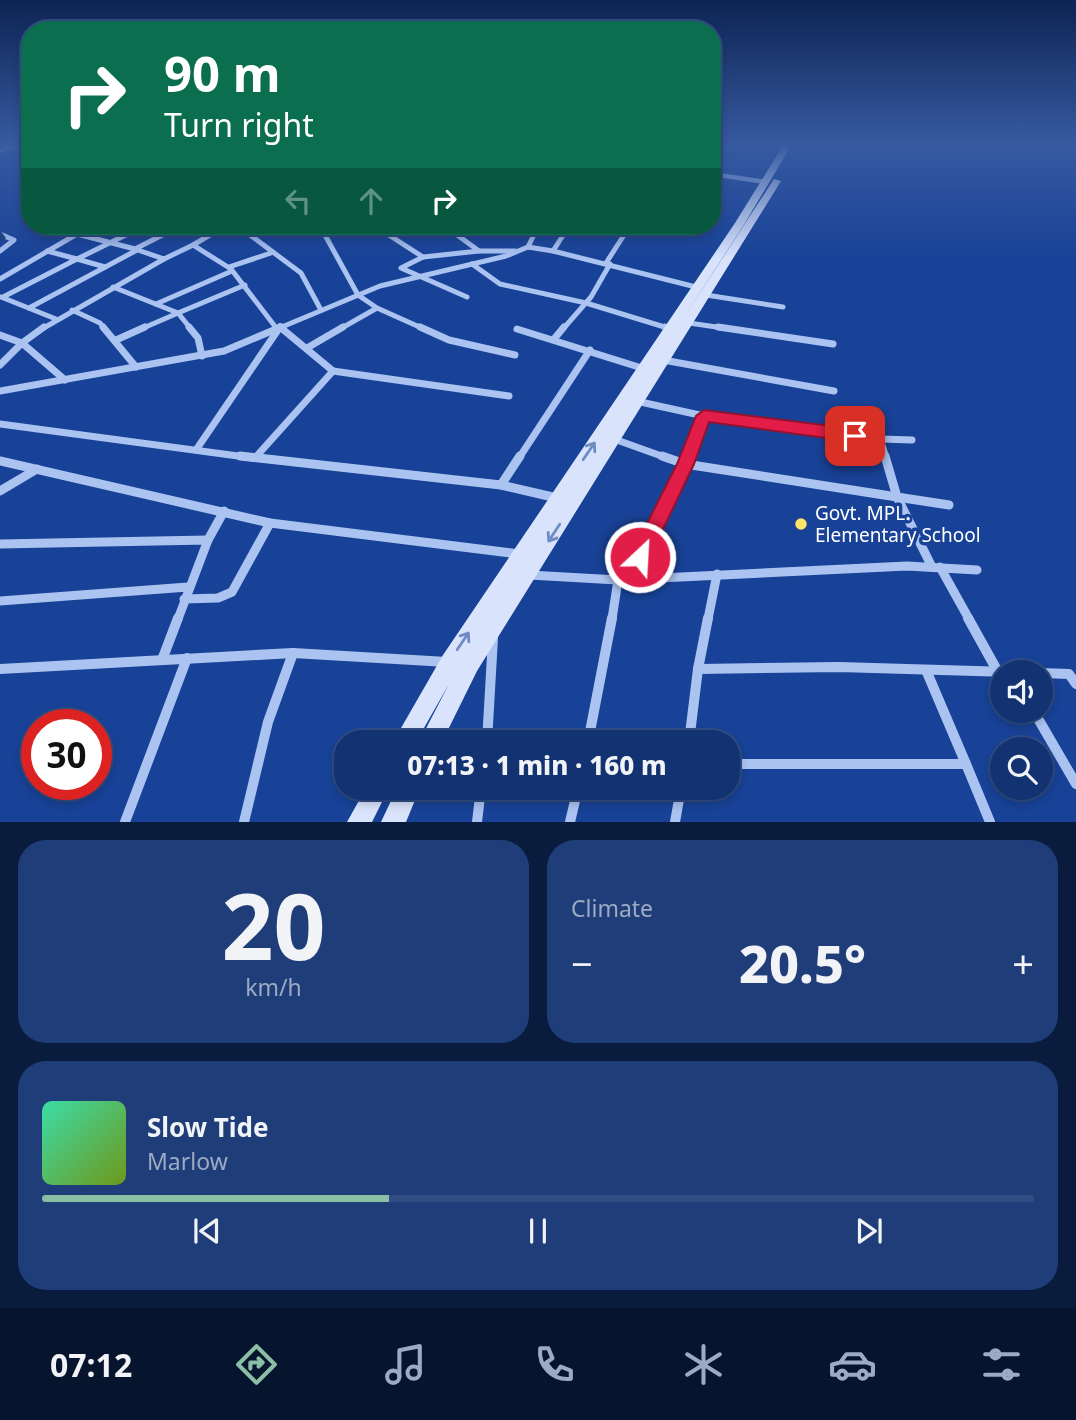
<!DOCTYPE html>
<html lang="en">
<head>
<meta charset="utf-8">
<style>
  body { margin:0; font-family:"Noto Sans",sans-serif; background:#1f3e79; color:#f1f3f6; height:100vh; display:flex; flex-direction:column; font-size:26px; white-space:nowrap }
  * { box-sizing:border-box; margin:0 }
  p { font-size:23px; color:#9caac3 }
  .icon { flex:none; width:38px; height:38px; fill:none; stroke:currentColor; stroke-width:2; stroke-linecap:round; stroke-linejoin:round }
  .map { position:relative; height:822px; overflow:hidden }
  .details { display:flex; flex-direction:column; gap:18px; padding:18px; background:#0a1c3e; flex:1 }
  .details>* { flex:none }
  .banner { position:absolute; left:21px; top:21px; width:700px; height:214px; border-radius:28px; box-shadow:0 4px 10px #0003,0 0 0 2px #314d84; background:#0b6e4f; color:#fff; overflow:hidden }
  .buttons { position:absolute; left:990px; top:660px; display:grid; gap:14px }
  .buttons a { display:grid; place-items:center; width:63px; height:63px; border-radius:50%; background:#123271; box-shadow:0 4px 10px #0003,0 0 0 2px #314d84; font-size:35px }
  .speed { position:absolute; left:21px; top:709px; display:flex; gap:14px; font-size:35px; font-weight:700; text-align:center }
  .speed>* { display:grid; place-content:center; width:91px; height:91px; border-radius:50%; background:#123271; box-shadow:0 4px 10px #0003,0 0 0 2px #314d84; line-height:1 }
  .speed .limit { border:10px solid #d22; background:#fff; color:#111 }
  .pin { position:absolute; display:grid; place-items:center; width:60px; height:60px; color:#fff; margin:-30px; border-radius:14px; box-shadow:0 4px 10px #0006 }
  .me { position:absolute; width:77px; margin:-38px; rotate:25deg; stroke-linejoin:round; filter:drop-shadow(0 0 5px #0008) }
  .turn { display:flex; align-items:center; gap:24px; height:147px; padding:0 28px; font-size:32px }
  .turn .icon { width:91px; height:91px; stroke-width:2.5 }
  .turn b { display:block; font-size:49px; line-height:60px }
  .lanes { display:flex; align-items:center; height:66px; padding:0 28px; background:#0003; justify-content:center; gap:35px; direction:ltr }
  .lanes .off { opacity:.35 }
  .big { font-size:52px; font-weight:800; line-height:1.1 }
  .details .tile { flex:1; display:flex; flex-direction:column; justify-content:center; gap:10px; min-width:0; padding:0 24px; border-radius:28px; background:#1f3e79 }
  .details .dial { align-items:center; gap:0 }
  .dial b { font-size:91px; line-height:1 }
  .song { display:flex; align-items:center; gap:21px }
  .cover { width:84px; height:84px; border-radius:10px; background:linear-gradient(135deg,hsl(160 70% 55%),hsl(80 70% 35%)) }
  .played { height:7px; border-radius:4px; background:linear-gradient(90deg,#8abfa5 35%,#314d84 35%) }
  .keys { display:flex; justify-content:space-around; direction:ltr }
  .heat { display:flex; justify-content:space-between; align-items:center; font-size:38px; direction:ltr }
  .details .tiles { flex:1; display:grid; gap:18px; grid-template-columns:1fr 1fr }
  .tile:last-child { grid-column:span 2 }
  .trip { position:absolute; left:334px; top:730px; width:406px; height:70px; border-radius:28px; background:#123271; box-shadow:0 4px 10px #0003,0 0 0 2px #314d84; font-weight:800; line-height:70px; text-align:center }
  .tab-bar { display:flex; height:112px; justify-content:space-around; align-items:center; background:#07142d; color:#9caac3 }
  .tab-bar .icon { width:49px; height:49px }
  .tab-bar .selected { color:#8abfa5 }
  .tab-bar b { font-size:32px; color:#f1f3f6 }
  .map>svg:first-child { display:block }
</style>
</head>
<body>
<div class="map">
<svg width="1076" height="822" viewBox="0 0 1076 822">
  <rect width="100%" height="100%" fill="#184297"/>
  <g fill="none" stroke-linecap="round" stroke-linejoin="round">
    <g stroke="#abc3f1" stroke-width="4.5">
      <path d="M0 151 20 144"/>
      <path d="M712 174 766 182"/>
    </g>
    <g stroke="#abc3f1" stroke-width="5">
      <path d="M90 226 77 234 135 249 180 226"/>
      <path d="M225 226 193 245 231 269 277 329"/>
      <path d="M238 226 301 273 321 310"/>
      <path d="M320 226 358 295 377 308 340 329"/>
      <path d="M375 226 423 257"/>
      <path d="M445 226 479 251H515"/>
      <path d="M569 226 553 251 696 287"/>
      <path d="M0 234 14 240 0 251"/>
      <path d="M528 247 538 226"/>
      <path d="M135 249 164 259 193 245"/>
      <path d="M47 251 77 259 144 226"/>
      <path d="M606 263 624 235 620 226"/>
      <path d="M472 264 500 284 586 303 671 329"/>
      <path d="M229 267 271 253"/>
      <path d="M0 279 77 234"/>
      <path d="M113 287 178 313 141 329"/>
      <path d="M706 295 783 307"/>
      <path d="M1 297 56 319"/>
      <path d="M3 297 77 259 105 267"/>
      <path d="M467 297 401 268 423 257 479 251"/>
      <path d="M156 304 232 271"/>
      <path d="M29 308 137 250"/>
      <path d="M377 308 424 329"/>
      <path d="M72 310 100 323 105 329"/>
      <path d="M689 323 730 329"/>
      <path d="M42 329 164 259"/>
      <path d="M191 329 178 313 245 285"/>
      <path d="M277 329 380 286 506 256 528 247 553 251"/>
      <path d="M279 329H282"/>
      <path d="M563 329 591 297 610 264"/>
    </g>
    <g stroke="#abc3f1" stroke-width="7">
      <path d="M103 327 136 367"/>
      <path d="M189 327 198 338 202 356"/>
      <path d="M420 327 449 340 515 355"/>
      <path d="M665 327 671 329"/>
      <path d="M718 327 833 344"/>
      <path d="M517 329 645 369"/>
      <path d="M0 335 22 343 44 327"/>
      <path d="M554 339 564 327"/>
      <path d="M116 340 145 327"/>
      <path d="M307 348 343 327"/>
      <path d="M663 360 834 391"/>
      <path d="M0 365 22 343 65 380"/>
      <path d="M333 371 509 396"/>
      <path d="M0 391 224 351 281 327"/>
      <path d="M636 401 704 416"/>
      <path d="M0 424 253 458"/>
      <path d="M614 439 667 458"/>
      <path d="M880 439 912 440"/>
      <path d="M196 450 280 327"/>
      <path d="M255 458 333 371 280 327"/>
      <path d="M519 458 590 350"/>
      <path d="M687 458 704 416 880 439 886 458"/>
    </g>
    <g stroke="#abc3f1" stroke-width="9">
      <path d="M240 456 501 485 557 498"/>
      <path d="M662 456 685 464 688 456"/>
      <path d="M885 456 897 497 949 505"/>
      <path d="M0 461 270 523 519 554"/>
      <path d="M501 485 520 456"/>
      <path d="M0 491 37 469"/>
      <path d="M208 540 224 511"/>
      <path d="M0 544 208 540 178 619"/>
      <path d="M940 567 969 619"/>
      <path d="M529 575 618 580 612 619"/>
      <path d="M630 579 685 464 897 497 932 567"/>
      <path d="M618 580 907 566 977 570"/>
      <path d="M184 599 218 598 232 592 270 523"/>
      <path d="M0 601 188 587"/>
      <path d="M708 619 717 574"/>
    </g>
    <g stroke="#abc3f1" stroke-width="10">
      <path d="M968 618 998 672"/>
      <path d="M162 660 178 618"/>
      <path d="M0 669 293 653 447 662"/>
      <path d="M698 669 708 618"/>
      <path d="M1041 673 1069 674 1076 684"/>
      <path d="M1033 710 1076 784"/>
      <path d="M487 742 493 638"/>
      <path d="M588 742 612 618"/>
      <path d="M689 742 698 669 839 667 1009 672"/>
      <path d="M728 764H966L926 670"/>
      <path d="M966 764 990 822"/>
      <path d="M125 822 187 658"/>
      <path d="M244 822 268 722 293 653"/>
      <path d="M477 822 481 788"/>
      <path d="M570 822 578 788"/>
      <path d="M675 822 681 788"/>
    </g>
    <g fill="#d9e4fc" fill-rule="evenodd">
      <path d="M784 144H792L745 223 677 328 774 179 781 181 477 671 442 742H419L449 684 416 742H393L443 655 735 223Z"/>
      <path d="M366 788H389L372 822H347Z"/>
      <path d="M397 788H420L406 822H381Z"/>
    </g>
  </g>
  <path fill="#1b3d7f" d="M0 230 6 238 0 242Z"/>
  <defs><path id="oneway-shaft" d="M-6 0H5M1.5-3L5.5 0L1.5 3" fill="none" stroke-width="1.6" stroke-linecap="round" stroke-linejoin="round" transform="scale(1.75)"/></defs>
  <g stroke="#6f8bc4">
    <use href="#oneway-shaft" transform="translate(589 451) rotate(-56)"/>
    <use href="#oneway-shaft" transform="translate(554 533) rotate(123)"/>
    <use href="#oneway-shaft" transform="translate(463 641) rotate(-56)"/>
  </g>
  <linearGradient id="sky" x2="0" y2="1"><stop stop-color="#0d2453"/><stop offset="0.56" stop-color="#375aa1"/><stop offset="1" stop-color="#375aa1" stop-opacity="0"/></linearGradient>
  <rect width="1076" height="259" fill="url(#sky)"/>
  <path fill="#e11d48" stroke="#92132f" stroke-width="2" d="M704 410 855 429 863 436 855 442 709 422 694 464 647 563 640 566 633 563 630 557 677 464 696 416Z"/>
  <circle fill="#ffe46a" stroke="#184297" stroke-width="2.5" cx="801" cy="524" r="7"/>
  <g text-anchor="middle" stroke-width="7" stroke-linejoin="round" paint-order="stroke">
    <g font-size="19" fill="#fff" stroke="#184297" text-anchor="start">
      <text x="815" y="520">Govt. MPL.<tspan x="815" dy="22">Elementary School</tspan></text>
    </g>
  </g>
</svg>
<div class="buttons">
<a><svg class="icon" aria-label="sound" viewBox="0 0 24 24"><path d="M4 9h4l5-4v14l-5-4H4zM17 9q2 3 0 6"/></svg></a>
<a><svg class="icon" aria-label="search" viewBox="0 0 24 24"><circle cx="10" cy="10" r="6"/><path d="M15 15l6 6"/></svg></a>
</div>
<div class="speed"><div class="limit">30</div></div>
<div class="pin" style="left:855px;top:436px;background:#d93025"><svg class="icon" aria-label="arrive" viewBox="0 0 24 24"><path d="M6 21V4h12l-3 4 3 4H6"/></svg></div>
<svg class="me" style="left:640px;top:557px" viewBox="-20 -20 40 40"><circle r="17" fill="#e11d48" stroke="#fff" stroke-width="3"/><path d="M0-11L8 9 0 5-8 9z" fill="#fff"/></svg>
<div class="trip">07:13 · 1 min · 160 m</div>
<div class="banner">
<div class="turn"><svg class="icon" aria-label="right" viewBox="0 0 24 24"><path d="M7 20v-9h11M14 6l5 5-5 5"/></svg><div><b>90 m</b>Turn right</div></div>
<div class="lanes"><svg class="icon off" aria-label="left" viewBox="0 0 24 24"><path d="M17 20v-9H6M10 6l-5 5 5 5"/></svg><svg class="icon off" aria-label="ahead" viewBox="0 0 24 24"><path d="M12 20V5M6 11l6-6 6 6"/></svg><svg class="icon" aria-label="right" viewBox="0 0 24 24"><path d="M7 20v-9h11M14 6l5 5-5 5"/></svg></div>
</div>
</div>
<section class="details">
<div class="tiles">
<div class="tile dial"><b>20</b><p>km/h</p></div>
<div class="tile"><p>Climate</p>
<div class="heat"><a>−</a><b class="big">20.5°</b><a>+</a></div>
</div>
<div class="tile">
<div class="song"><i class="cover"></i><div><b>Slow Tide</b><p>Marlow</p></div></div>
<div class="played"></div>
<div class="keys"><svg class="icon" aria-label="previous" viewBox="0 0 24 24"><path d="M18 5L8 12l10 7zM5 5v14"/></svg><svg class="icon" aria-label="pause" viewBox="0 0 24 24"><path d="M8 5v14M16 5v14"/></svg><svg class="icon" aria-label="next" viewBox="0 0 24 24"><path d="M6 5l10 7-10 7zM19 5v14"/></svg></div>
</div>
</div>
</section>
<nav class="tab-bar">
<b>07:12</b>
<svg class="icon selected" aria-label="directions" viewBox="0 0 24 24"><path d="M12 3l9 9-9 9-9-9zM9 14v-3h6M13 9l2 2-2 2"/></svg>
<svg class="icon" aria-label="music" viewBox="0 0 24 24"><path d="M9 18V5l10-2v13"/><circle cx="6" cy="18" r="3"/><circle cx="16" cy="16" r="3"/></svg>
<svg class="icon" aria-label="phone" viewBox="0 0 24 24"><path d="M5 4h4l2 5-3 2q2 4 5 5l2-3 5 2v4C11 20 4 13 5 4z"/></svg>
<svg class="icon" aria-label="climate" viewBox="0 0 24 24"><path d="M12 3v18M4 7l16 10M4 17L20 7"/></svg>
<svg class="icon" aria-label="car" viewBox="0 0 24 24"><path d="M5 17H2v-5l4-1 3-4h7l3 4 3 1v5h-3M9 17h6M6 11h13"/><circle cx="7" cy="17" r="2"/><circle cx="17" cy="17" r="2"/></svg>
<svg class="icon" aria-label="filters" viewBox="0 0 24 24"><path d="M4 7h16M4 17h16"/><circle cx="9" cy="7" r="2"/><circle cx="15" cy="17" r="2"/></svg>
</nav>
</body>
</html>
